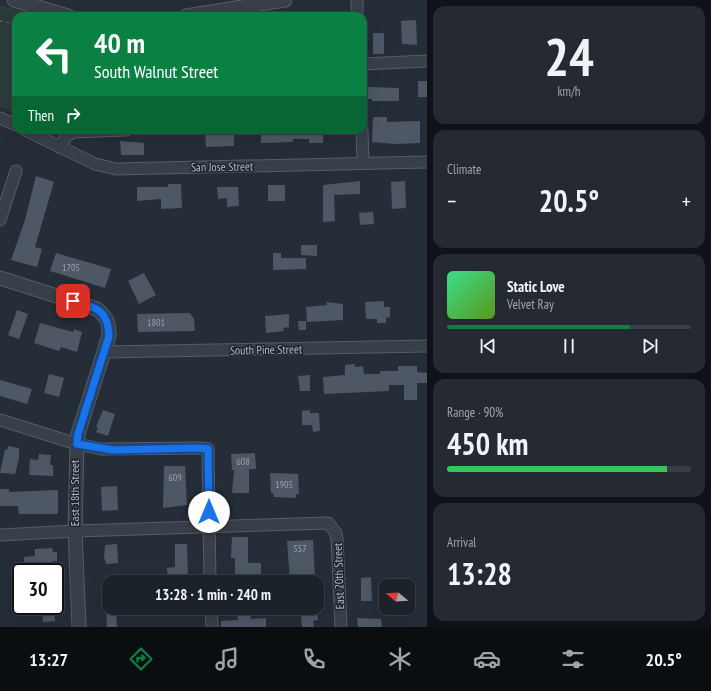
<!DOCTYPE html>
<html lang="en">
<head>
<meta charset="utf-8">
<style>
  body { margin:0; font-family:"PT Sans Narrow",sans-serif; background:#252a32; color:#f1f3f6; height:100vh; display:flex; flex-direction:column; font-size:15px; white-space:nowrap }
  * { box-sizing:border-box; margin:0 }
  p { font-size:13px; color:#a0a4a8 }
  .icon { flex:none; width:22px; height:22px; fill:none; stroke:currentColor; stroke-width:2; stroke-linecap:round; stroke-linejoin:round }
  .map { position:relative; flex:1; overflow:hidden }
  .sheet { display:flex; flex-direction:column; gap:6px; padding:6px; background:#0f1317; width:284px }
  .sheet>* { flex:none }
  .banner { position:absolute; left:12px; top:12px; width:355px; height:122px; border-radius:12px; box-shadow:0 4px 16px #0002,0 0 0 1px #3a3f47; background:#0b8043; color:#fff; overflow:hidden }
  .needle { width:26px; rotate:288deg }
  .controls { position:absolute; left:379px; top:579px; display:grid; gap:8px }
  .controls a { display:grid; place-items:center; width:36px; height:36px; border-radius:8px; background:#1c222a; box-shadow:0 4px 16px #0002,0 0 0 1px #3a3f47; font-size:20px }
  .speed { position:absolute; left:12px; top:563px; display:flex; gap:8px; font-size:20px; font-weight:700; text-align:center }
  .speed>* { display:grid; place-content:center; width:52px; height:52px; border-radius:50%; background:#1c222a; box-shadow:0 4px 16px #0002,0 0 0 1px #3a3f47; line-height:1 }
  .speed .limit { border:2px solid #111; border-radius:6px; background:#fff; color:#111 }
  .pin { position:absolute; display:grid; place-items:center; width:34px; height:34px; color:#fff; margin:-17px; border-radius:8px; box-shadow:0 2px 6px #0006 }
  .me { position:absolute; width:44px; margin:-22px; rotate:0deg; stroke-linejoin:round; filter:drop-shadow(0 0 3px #0008) }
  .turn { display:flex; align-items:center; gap:14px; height:84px; padding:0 16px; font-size:18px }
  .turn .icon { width:52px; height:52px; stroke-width:2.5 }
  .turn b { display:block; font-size:28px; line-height:34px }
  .then { display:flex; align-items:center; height:38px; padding:0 16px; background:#0003; gap:8px; font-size:15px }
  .big { font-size:30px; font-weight:700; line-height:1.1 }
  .sheet .widget { flex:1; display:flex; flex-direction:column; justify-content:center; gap:6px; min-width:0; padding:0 14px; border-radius:12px; background:#252a32 }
  .sheet .dial { align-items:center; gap:0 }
  .dial b { font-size:52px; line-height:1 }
  .song { display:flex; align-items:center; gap:12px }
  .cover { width:48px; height:48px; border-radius:6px; background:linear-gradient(135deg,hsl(150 70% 55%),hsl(90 70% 35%)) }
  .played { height:4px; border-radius:2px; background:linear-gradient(90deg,#0b8043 75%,#3a3f47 75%) }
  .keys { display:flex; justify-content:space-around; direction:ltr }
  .heat { display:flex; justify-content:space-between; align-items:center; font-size:22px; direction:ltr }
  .charge { height:6px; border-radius:3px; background:linear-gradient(90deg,#34c759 90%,#3a3f47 0) }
  .trip { position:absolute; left:102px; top:575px; width:222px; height:40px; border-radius:12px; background:#1c222a; box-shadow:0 4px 16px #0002,0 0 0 1px #3a3f47; font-weight:700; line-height:40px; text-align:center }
  .tab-bar { display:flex; height:64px; justify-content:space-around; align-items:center; background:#0b0e11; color:#a0a4a8 }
  .tab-bar .icon { width:28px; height:28px }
  .tab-bar .active { color:#0b8043 }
  .tab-bar b { font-size:18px; color:#f1f3f6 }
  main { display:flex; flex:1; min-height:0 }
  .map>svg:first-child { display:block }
</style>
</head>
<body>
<main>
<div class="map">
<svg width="427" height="627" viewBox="0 0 427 627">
  <rect width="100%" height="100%" fill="#252d38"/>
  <path fill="#2a3b3b" d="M0 5 40 16H16V113L0 107Z"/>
  <g fill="#4e5764">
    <path d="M416 20 417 45 402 44 401 21Z"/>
    <rect x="373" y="33" width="11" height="21"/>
    <rect x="418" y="81" width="9" height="16"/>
    <path d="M368 87 399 88V101H372V99H368Z"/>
    <path d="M373 117H387V122L420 121V143L396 144 372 142Z"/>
    <path d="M205 130H234V146L206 147Z"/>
    <path d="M261 130H323V143H309V139H293V142L261 143Z"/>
    <path d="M120 141 144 143V155H121Z"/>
    <path d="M36 176 54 182 35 247 42 249 37 267 11 260 25 220Z"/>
    <path d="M360 181V194L334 195 335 221 323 222V185Z"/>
    <path d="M405 181 406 208 392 209 391 182Z"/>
    <path d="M168 184H181L182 208 161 209V199L137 201V187H168Z"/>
    <rect x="268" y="185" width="17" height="16"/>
    <path d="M217 187H238L239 206 227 207V198L218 199Z"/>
    <path d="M373 212 374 224 360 225 359 213Z"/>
    <path d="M301 245H317V256L301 255Z"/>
    <path d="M56 253 111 269 105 288 50 271Z"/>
    <path d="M273 253H281V258H306V269L273 270Z"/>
    <path d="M144 273 156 295 139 304 128 281Z"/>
    <path d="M384 301V307H390V317L386 318V323H377V319H366L365 302Z"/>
    <path d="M326 302 343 304V320L307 322 306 307 327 305Z"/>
    <path d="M17 310 28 314 19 339 8 335Z"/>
    <path d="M190 313 194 319 195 331 138 332 137 314Z"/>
    <path d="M289 314V327L283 328 284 331 266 333 265 316Z"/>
    <path d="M298 321H306V330H299Z"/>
    <path d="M40 323 73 332 74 329 82 332 77 352 61 347 59 351 34 343Z"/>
    <path d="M355 364V367L363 366 364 374H380V371H398V366H417V372L427 373V383H417V400H404V385H389V391L324 394 323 377 345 375V365Z"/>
    <path d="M49 374 64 378 59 397 44 393Z"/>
    <path d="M310 375V391H300L298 376Z"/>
    <path d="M0 380 32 389 27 404 0 396Z"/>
    <path d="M103 410 115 414 108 436 96 432 98 427H96Z"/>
    <path d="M310 410V413H319L320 431 313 432 312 425H302V411Z"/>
    <path d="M8 446 19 448V459L15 474 0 473 5 449 7 450Z"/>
    <path d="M255 453 256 469H249V493H232L234 470H232L231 454Z"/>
    <path d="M39 454 51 455 50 465H53V476L29 475 30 459 38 460Z"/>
    <path d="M164 466H185L187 505 163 508Z"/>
    <path d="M270 473 298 474 299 494H296V498L274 497 273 493H271Z"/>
    <path d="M117 486 118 510 102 511 101 487Z"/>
    <path d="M0 489H9V492L58 490V512L57 514H19L18 506H0Z"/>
    <path d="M232 537H248V563H261V582H235V558H231Z"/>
    <path d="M313 540 315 580 290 581 287 541Z"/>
    <path d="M117 544 118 563 106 564 105 559H104L105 545Z"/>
    <path d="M175 544H187L188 579H185V582H168L167 568 175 567Z"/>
    <path d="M52 548 53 552H57V561H52L53 569 24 570V557L35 556V549Z"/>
    <path d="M371 577 372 601H361V578Z"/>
    <path d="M42 606H54L55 621 43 622Z"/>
    <path d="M106 608H116L117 627H107Z"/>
    <path d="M237 608H250L251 619 266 618V627H221V621L238 620Z"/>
    <path d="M317 612 318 620 313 621 314 627H302L301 613Z"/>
    <path d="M357 618 381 619 382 627H358Z"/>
  </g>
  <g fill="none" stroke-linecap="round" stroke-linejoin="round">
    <g stroke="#565d67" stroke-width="13">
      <g id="minor">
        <path d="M357 0V16"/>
        <path d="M363 64 427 61"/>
        <path d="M0 118 16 125"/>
        <path d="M25 130 95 164 116 169 427 162"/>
        <path d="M362 130 363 163"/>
        <path d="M59 147 67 136 73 132 126 130"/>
        <path d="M0 220 16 171"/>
        <path d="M105 352 427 346"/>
        <path d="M0 420 77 444 101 449 200 448 208 449 210 582"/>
        <path d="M0 535 75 531 328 523 336 533 337 539 341 627"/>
        <path d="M211 608 212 627"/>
      </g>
    </g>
    <g stroke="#565d67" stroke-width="15">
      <g id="tertiary">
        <path d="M14 0 68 16"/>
        <path d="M186 16 285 0"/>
        <path d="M0 278 97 309C107 317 109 323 109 336L78 434 77 444 75 531 79 627"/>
      </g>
    </g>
    <g stroke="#475659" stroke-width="2" stroke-dasharray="3 3" stroke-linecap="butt">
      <path d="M0 21H4L16 25"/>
      <path d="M16 71V83"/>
      <path d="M16 108V111"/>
    </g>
    <use href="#minor" stroke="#383f49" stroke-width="11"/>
    <use href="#tertiary" stroke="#383f49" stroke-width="13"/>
  </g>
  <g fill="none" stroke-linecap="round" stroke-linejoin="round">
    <g stroke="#114b97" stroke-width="10">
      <path id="route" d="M73 301C96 308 108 309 109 336L78 434 77 444 113 450 200 448 208 449 209 512"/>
    </g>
    <use href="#route" stroke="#1a73e8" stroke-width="7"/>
  </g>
  <g text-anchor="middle" stroke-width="3" stroke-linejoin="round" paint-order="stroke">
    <g font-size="10" fill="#9aa1ad">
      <text x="71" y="271">1705</text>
      <text x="156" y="326">1801</text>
      <text x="243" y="465">608</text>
      <text x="175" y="481">609</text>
      <text x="284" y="488">1905</text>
      <text x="300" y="552">557</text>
    </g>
    <g font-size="12" fill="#b4bac5" stroke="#1e242e">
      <text transform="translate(222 167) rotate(-1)" y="4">San Jose Street</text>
      <text transform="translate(266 350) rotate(-1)" y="4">South Pine Street</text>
      <text transform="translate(75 493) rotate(-90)" y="4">East 18th Street</text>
      <text transform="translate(339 576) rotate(-92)" y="4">East 20th Street</text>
    </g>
  </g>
</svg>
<div class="controls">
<a><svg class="needle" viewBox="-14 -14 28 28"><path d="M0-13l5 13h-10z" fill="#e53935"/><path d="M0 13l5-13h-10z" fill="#a0a4a8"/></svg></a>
</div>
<div class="speed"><div class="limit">30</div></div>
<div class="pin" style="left:73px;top:301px;background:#d93025"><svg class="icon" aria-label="arrive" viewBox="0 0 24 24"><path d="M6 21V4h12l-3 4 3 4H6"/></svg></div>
<svg class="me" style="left:209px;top:512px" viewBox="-20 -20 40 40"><circle r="19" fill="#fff"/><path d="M0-13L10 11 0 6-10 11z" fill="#1a73e8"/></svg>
<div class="trip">13:28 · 1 min · 240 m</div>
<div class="banner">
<div class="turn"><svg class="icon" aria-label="left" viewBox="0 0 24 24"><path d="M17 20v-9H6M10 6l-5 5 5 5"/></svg><div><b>40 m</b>South Walnut Street</div></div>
<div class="then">Then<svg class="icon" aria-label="right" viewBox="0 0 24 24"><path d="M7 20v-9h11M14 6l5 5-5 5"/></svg></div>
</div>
</div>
<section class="sheet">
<div class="widget dial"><b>24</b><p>km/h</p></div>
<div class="widget"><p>Climate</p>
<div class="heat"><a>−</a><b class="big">20.5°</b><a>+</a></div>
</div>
<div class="widget">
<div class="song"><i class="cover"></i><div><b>Static Love</b><p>Velvet Ray</p></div></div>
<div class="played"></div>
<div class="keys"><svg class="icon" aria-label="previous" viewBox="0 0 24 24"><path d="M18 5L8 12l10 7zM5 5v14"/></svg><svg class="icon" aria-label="pause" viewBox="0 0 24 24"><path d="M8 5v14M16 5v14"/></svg><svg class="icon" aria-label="next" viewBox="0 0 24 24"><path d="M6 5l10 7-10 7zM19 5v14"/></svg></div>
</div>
<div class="widget"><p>Range · 90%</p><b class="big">450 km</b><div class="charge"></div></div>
<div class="widget"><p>Arrival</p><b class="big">13:28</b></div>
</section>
</main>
<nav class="tab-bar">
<b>13:27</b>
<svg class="icon active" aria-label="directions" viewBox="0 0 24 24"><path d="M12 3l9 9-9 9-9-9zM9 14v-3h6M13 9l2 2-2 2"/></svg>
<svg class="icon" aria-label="music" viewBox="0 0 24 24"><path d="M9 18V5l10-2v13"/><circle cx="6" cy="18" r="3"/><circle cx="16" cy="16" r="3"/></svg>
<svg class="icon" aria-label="phone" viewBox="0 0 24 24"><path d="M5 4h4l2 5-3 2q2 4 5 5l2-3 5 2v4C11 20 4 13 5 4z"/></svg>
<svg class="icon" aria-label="climate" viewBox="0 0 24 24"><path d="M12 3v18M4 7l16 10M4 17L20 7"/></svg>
<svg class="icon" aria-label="car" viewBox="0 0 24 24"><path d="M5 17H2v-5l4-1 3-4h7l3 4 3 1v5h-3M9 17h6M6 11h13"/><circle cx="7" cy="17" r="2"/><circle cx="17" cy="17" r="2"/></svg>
<svg class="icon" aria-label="filters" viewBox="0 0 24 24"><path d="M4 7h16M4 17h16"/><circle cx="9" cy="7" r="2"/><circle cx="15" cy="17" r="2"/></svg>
<b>20.5°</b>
</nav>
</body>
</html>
